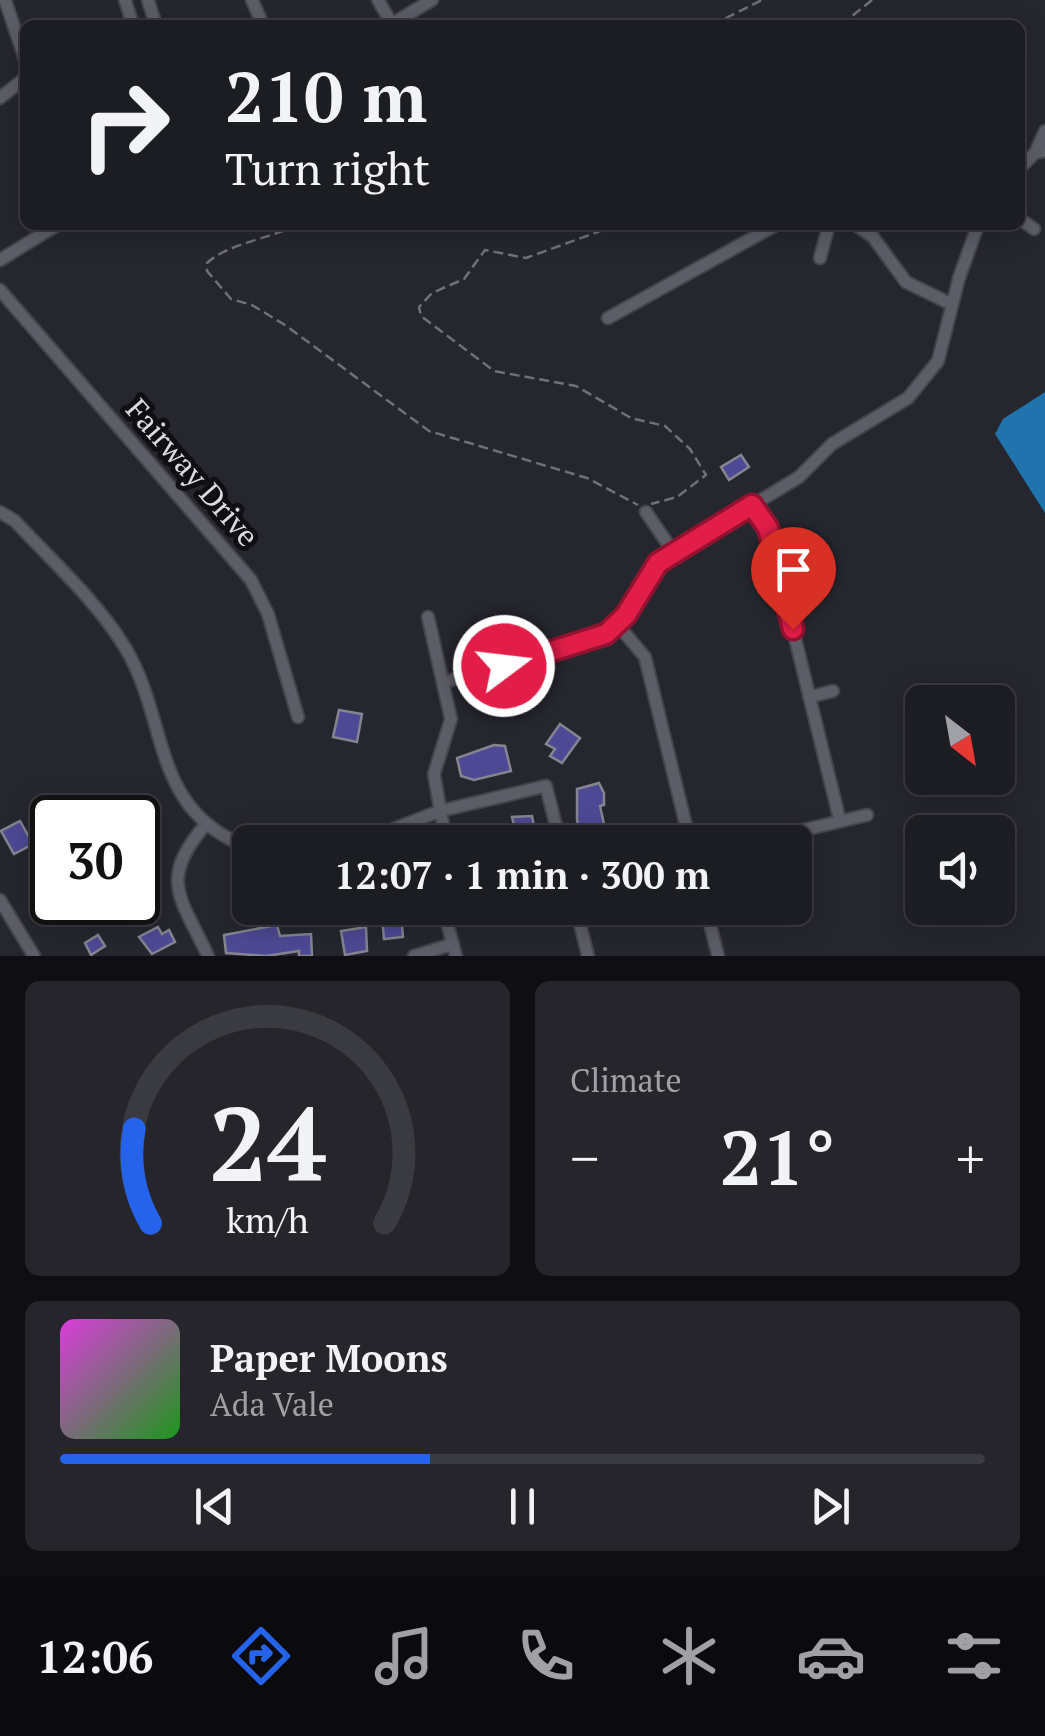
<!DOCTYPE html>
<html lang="en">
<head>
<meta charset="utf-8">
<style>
  body { margin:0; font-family:"PT Serif",serif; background:#25252b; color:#f1f3f6; height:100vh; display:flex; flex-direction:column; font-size:38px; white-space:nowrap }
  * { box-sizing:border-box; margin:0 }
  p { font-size:32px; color:#a0a1a6 }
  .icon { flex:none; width:55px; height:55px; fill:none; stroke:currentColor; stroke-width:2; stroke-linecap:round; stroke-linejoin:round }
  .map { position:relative; height:956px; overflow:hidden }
  .drawer { display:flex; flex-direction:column; gap:25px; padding:25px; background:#0f0f13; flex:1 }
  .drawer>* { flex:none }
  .guide { position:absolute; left:20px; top:20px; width:1005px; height:210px; border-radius:15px; box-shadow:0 5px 25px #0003,0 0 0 2px #3a3a41; background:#1c1c23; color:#f1f3f6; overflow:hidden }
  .needle { width:65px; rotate:149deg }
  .tools { position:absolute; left:905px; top:685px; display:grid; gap:20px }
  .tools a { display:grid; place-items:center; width:110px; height:110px; border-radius:15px; background:#1c1c23; box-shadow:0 5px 25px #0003,0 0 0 2px #3a3a41; font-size:50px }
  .speed { position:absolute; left:30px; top:795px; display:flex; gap:20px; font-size:50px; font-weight:700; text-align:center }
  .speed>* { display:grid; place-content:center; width:130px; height:130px; border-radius:50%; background:#1c1c23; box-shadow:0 5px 25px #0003,0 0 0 2px #3a3a41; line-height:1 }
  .speed .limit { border:5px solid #111; border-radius:15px; background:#fff; color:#111 }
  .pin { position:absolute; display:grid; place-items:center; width:85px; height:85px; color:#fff; margin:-102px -42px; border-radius:50% 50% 50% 0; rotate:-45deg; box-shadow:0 0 10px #0007 }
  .pin .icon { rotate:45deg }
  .me { position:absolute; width:110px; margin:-55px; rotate:75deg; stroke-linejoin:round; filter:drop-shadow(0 0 8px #0008) }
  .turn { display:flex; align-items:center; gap:35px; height:210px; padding:0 40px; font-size:45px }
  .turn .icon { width:130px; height:130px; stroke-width:2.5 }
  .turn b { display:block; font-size:70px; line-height:85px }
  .big { font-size:75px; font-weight:700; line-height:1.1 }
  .drawer .widget { flex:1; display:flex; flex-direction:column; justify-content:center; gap:15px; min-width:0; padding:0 35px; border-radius:15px; background:#25252b }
  .drawer .dial { align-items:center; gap:0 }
  .dial svg { height:260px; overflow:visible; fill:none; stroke:#3a3a41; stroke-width:7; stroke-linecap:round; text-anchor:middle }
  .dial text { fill:#f1f3f6; stroke:none }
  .song { display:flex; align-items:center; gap:30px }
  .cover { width:120px; height:120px; border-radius:15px; background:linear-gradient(135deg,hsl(300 70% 55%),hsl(120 70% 35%)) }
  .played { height:10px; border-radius:5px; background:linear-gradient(90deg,#2563eb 40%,#3a3a41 40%) }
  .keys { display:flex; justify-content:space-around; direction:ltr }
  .heat { display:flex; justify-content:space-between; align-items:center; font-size:55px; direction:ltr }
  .drawer .tiles { flex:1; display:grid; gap:25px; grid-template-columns:1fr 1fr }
  .widget:last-child { grid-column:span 2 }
  .trip { position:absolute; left:232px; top:825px; width:580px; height:100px; border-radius:15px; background:#1c1c23; box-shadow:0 5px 25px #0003,0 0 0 2px #3a3a41; font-weight:700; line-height:100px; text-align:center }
  .tab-bar { display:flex; height:160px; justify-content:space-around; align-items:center; background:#0b0b0e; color:#a0a1a6 }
  .tab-bar .icon { width:70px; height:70px }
  .tab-bar .active { color:#2563eb }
  .tab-bar b { font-size:45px; color:#f1f3f6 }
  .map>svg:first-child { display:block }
</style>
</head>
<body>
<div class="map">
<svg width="1045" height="956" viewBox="0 0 1045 956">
  <rect width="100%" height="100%" fill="#26262f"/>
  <path fill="#2173ae" d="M1045 392V513L995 434 1003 419Z"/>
  <g fill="#4e4994" stroke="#848590" stroke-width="2.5">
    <path d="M741 455 749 467 729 480 721 467Z"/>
    <path d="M339 710 362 714 357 742 333 737Z"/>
    <path d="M560 724 580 738 562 763 550 756 555 749 546 744Z"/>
    <path d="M494 745 505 746 511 771 474 780 461 776 457 758Z"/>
    <path d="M599 783 604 793V805L600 806 608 842H582L577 820V789Z"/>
    <path d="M532 816 536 837 518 842 512 817Z"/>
    <path d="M20 821 33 844 14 854 1 831Z"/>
    <path d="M481 826 486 842H467L464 830Z"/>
    <path d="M47 865 52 881 43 886 35 871Z"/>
    <path d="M401 915 403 937 384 939 382 916Z"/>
    <path d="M277 925 280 936 311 934 312 956H299V951L266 956 226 953 224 935Z"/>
    <path d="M158 927 162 934 169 930 175 942 152 954 139 937Z"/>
    <path d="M366 927 367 951 345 955 341 931Z"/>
    <path d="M98 935 105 946 91 955 85 943Z"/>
  </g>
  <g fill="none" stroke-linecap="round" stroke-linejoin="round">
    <g stroke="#44444c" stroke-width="15">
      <g id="minor">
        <path d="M5 0 25 59"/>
        <path d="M125 0 133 25"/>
        <path d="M148 0 156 25"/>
        <path d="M252 0 263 25"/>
        <path d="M378 0 392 24"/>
        <path d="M390 25 432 0"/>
        <path d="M0 98 25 78"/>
        <path d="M1045 131 1035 153 1045 151"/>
        <path d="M1020 168 1035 153"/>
        <path d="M1020 219 1034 229"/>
        <path d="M856 225 873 237 906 282 951 304"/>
        <path d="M820 258 829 225"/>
        <path d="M0 260 57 225"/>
        <path d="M0 290 251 580 268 614 298 717"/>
        <path d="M608 318 776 225"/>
        <path d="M753 505 768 528 840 821"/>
        <path d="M0 512 15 521C52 561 98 602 126 649 170 724 150 811 250 848"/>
        <path d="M646 512 674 553"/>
        <path d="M428 617 451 719 434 774 446 842"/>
        <path d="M617 624 645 657 690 842"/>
        <path d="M444 682 563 651 607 634 626 615 658 563 799 477 832 444 908 398 938 361 959 278 978 225"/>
        <path d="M809 697 833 691"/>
        <path d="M206 824C158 880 180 896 208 956"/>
        <path d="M360 842 440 811 546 786 560 842"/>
        <path d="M753 842 867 815"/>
        <path d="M0 900 34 956"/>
        <path d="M443 908 456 956"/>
        <path d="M576 908 588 956"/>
        <path d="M706 908 718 956"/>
        <path d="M414 956 453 944"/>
      </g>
    </g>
    <g stroke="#707078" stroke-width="2.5" stroke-dasharray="10 5" stroke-linecap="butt">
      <path d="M712 25 762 0"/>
      <path d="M841 25 872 0"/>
      <path d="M298 225C271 238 227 244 207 263V271L231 299 252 305 285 325 429 431 587 478 638 505"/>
      <path d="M617 225 526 258 485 250 464 279 432 293 419 307 421 316 494 371 576 386 631 418 665 426 690 449 706 475 677 497 651 504"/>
    </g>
    <use href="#minor" stroke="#5d5d68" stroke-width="11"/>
  </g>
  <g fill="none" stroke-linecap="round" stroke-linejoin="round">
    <g stroke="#92132f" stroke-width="25">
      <path id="route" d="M504 666 606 634 626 615 658 563 752 505 768 528 793 629"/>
    </g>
    <use href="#route" stroke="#e11d48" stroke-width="18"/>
  </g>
  <g text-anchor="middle" stroke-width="10" stroke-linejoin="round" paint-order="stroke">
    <g font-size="30" fill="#dbdbe1" stroke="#0f0f13">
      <text transform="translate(192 473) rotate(49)" y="10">Fairway Drive</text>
    </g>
  </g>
</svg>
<div class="tools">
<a><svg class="needle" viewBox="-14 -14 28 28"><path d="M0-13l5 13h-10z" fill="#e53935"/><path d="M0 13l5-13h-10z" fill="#a0a1a6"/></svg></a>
<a><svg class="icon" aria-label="sound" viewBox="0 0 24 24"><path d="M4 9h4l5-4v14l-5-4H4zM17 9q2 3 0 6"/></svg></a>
</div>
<div class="speed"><div class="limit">30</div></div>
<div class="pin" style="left:793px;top:629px;background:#d93025"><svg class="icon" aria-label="arrive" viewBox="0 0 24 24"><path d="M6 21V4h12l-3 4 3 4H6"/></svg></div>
<svg class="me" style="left:504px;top:666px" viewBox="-20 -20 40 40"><circle r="17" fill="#e11d48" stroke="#fff" stroke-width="3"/><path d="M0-11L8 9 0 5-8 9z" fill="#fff"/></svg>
<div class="trip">12:07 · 1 min · 300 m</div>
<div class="guide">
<div class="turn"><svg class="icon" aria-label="right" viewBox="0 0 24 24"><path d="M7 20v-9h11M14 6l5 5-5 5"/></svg><div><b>210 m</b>Turn right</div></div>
</div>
</div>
<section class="drawer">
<div class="tiles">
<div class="widget dial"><svg viewBox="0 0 100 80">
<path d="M14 69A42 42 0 1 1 86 69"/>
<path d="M14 69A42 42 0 0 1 9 40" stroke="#2563eb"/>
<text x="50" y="56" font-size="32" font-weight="700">24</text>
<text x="50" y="72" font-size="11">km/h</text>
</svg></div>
<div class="widget"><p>Climate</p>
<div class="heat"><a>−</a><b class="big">21°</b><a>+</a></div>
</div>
<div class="widget">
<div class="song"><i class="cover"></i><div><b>Paper Moons</b><p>Ada Vale</p></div></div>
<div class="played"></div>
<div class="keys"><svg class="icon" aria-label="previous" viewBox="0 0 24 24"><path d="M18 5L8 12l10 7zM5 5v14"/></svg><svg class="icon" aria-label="pause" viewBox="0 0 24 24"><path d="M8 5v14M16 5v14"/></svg><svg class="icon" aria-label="next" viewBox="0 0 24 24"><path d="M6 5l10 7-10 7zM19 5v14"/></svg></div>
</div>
</div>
</section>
<nav class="tab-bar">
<b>12:06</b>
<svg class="icon active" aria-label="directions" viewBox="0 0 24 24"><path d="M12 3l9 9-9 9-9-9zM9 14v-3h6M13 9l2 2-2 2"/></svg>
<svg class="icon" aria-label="music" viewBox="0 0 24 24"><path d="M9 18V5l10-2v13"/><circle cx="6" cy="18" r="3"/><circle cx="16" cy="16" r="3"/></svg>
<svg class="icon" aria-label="phone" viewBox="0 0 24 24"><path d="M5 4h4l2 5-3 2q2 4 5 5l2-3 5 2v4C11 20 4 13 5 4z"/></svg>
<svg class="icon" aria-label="climate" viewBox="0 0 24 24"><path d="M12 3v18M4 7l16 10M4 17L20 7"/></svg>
<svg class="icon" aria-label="car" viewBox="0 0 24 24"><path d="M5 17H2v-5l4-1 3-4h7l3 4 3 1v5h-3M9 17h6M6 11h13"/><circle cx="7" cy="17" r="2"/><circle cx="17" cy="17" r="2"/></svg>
<svg class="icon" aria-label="filters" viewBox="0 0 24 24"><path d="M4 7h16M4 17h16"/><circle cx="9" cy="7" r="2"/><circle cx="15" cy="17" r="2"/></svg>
</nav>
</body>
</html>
